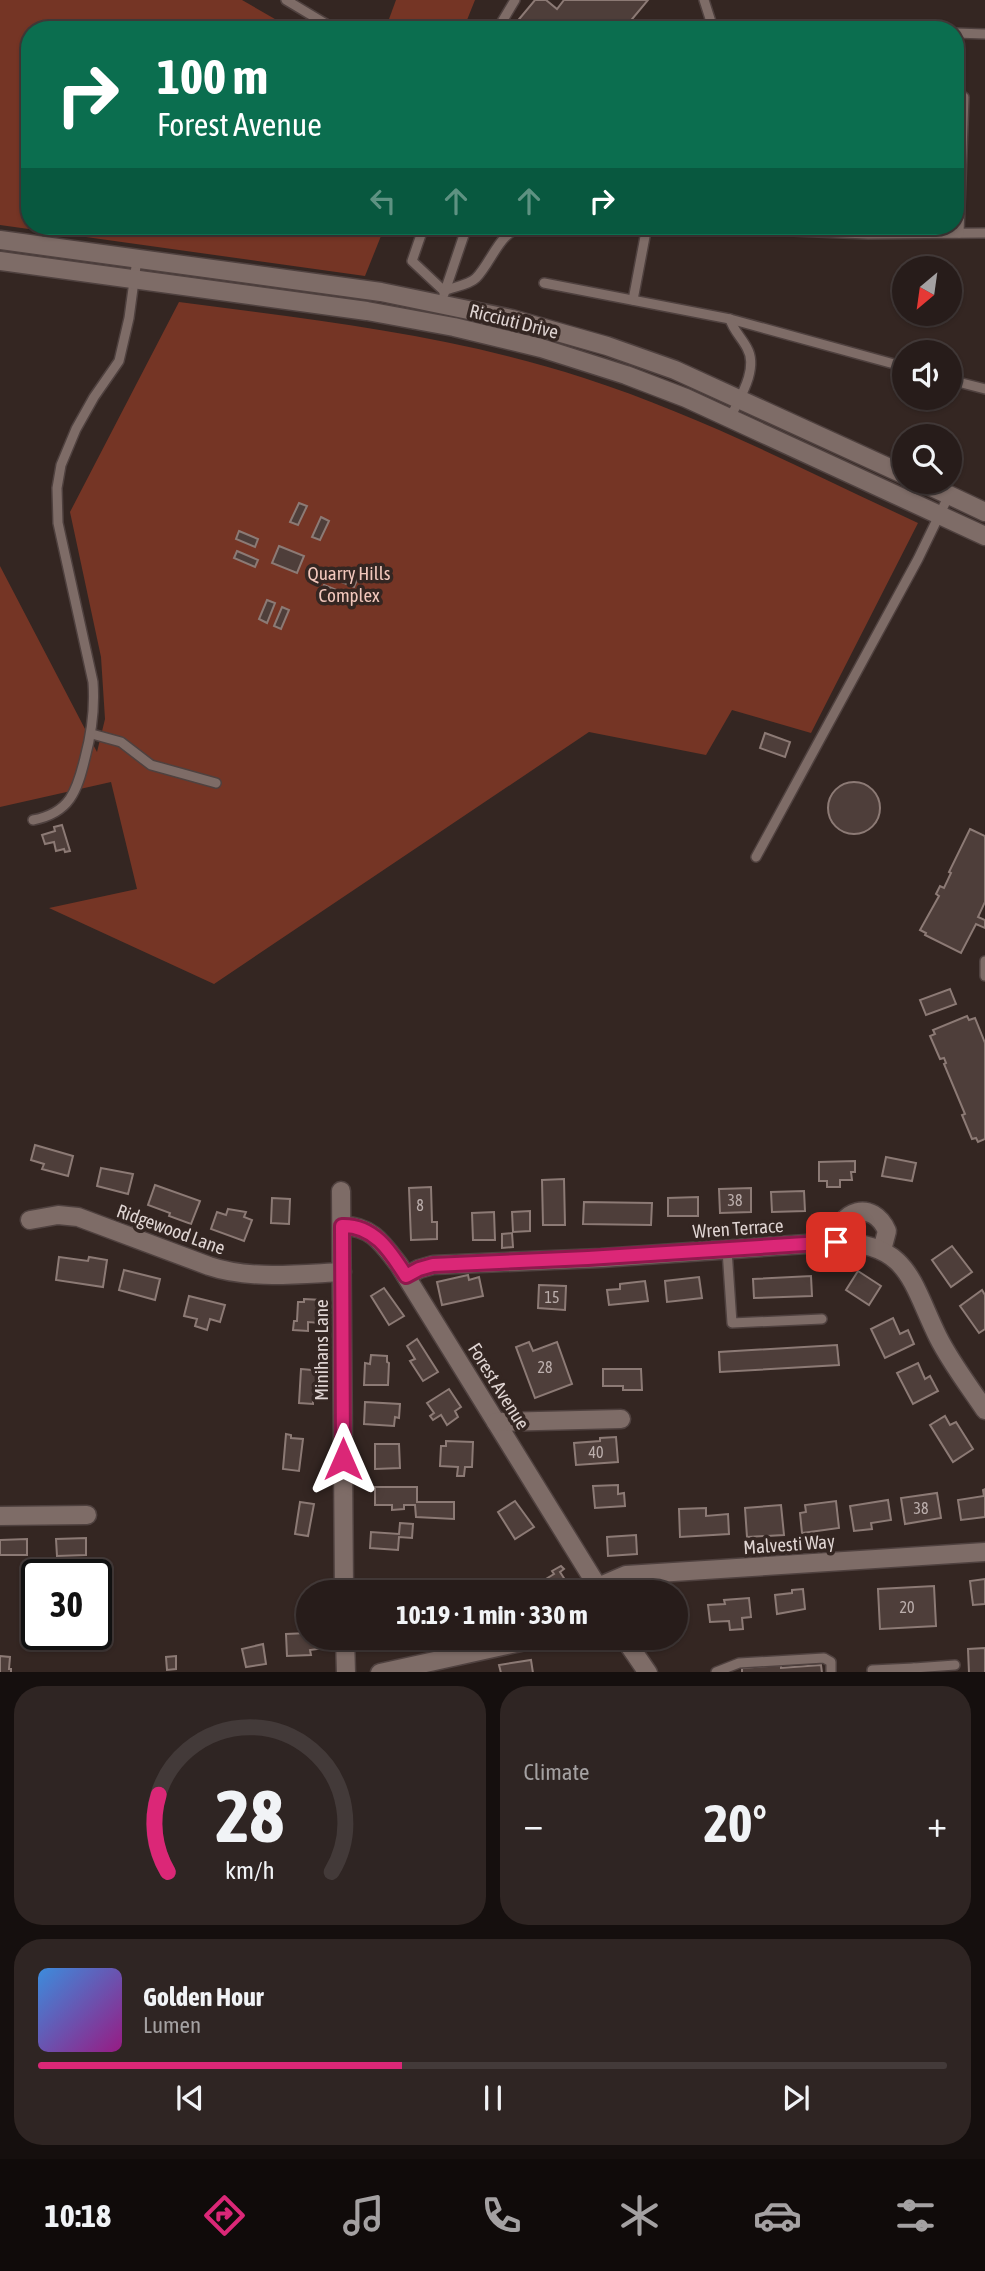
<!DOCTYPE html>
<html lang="en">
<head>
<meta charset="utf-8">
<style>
  body { margin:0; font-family:"Asap Condensed",sans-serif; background:#2f2523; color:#f1f3f6; height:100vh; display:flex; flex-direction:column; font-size:26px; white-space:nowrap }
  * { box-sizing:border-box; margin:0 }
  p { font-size:23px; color:#a4a1a2 }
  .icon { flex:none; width:38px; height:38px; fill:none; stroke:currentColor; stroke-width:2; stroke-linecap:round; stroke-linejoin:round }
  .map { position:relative; height:1672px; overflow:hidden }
  .drawer { display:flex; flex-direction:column; gap:14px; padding:14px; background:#150f0e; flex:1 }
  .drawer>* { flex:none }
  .guide { position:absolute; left:21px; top:21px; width:943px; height:214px; border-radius:28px; box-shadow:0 2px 5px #0004,0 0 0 2px #433a39; background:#0b6e4f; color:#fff; overflow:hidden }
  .needle { width:46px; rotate:209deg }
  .buttons { position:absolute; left:892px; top:256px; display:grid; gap:14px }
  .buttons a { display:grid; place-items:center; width:70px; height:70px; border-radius:50%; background:#271c1a; box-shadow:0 2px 5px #0004,0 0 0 2px #433a39; font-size:35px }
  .speed { position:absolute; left:21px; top:1559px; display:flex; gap:14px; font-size:35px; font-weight:700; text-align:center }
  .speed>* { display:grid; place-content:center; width:91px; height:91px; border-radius:50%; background:#271c1a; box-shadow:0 2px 5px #0004,0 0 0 2px #433a39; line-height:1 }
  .speed .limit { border:4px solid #111; border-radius:10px; background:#fff; color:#111 }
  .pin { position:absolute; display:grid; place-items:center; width:60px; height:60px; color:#fff; margin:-30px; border-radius:14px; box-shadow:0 4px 10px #0006 }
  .me { position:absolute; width:77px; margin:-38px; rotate:0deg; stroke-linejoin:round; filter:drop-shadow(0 0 5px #0008) }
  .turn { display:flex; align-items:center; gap:24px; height:147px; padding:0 21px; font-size:32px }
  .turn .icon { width:91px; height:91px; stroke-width:2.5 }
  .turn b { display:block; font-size:49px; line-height:60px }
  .lanes { display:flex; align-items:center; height:66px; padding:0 21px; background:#0003; justify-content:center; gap:35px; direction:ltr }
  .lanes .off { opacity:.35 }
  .big { font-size:52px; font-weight:700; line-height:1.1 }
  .drawer .widget { flex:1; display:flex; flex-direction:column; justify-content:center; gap:10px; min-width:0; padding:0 24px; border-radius:28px; background:#2f2523 }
  .drawer .dial { align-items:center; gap:0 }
  .dial svg { height:182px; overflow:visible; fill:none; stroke:#433a39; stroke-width:7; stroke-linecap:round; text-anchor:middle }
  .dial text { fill:#f1f3f6; stroke:none }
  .song { display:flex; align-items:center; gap:21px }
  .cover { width:84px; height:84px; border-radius:10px; background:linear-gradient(135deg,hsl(210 70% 55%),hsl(310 70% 35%)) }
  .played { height:7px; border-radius:4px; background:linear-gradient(90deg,#db2777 40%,#433a39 40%) }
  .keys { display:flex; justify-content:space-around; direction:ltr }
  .heat { display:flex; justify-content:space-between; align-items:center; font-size:38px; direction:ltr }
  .drawer .tiles { flex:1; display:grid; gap:14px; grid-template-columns:1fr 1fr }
  .widget:last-child { grid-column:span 2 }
  .trip { position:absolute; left:296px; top:1580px; width:392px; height:70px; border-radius:35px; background:#271c1a; box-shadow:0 2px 5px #0004,0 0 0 2px #433a39; font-weight:700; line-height:70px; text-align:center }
  .tab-bar { display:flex; height:112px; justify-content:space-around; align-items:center; background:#100b0a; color:#a4a1a2 }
  .tab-bar .icon { width:49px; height:49px }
  .tab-bar .selected { color:#db2777 }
  .tab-bar b { font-size:32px; color:#f1f3f6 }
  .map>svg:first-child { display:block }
</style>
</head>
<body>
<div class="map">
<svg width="985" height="1673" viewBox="0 0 985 1673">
  <rect width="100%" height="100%" fill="#342622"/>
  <g fill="#753525">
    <path d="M0 0H242L294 30H30V226H385L365 276 0 225Z"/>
    <path d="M396 0H475L463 30H385Z"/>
    <path d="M179 302C315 320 453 335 584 378 699 415 808 472 918 523L811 733 732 710 706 755 589 732 214 984 49 908 137 889 111 782 0 807V566L97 752 105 719 101 657 70 512Z"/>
  </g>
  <g fill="#4e3e3a" stroke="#8c7a75" stroke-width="2">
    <path d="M535 0H546L557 9 564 0H648L623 30H510Z"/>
    <path d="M299 503 307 506 298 525 290 522Z"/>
    <path d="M321 517 329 521 320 540 312 537Z"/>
    <path d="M239 531 258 539 255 547 236 539Z"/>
    <path d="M279 546 304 556 297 573 272 563Z"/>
    <path d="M237 551 258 560 255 567 234 558Z"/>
    <path d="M337 572 357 580 354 587 334 579Z"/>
    <path d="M324 585 344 593 341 601 321 592Z"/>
    <path d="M267 600 275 603 267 623 259 619Z"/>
    <path d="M282 607 289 610 281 629 274 626Z"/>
    <path d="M765 733 790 742 785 757 760 748Z"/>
    <circle cx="854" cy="808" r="26"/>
    <path d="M62 825 70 851 65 852 64 849 56 851 54 842 45 844 42 835 55 831 54 827Z"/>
    <path d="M970 829 985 836V902L978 917 985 920V928L976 924 961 953 925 935 926 933 920 930 939 896 936 894 940 886 944 888 951 873 949 872Z"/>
    <path d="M950 989 956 1004 926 1015 920 1000Z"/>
    <path d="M967 1016 969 1020 975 1018 985 1043V1139L978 1142 976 1138 972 1139 962 1115 965 1114 944 1064 946 1063 944 1058 940 1059 930 1036 935 1034 933 1030Z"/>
    <path d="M35 1145 73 1156 68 1176 42 1169 44 1164 31 1160Z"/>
    <path d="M886 1157 916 1163 912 1181 882 1176Z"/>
    <path d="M855 1161V1172H851L852 1180H840V1187H827V1181H819V1162Z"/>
    <path d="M101 1168 133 1174 128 1194 97 1186Z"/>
    <path d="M564 1179 565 1225H543L542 1180Z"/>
    <path d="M155 1185 200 1201 191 1224 169 1216 170 1213 148 1205Z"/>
    <path d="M431 1187 432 1222H437V1239L411 1240 409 1188Z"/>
    <path d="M751 1188V1212L720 1213 719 1189Z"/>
    <path d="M804 1191 805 1211 772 1212 771 1192Z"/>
    <path d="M698 1197V1216H668V1198Z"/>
    <path d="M272 1198 290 1199 289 1224 271 1223Z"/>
    <path d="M584 1202 652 1203 651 1225 583 1224Z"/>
    <path d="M228 1209 246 1212 244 1217 252 1220 244 1241 211 1229 217 1212 226 1215Z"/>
    <path d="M530 1211V1231L513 1232 512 1212Z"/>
    <path d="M494 1212 495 1240H473L472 1213Z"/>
    <path d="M512 1233 513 1247 502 1248V1234Z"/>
    <path d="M952 1246 972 1272 951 1287 932 1260Z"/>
    <path d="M59 1257 88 1261 89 1257 107 1260 103 1287 56 1280Z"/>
    <path d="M124 1270 160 1279 155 1300 119 1290Z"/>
    <path d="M858 1271 881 1286 869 1305 846 1290Z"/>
    <path d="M468 1275 469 1280 479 1277 483 1296 442 1305 437 1282Z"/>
    <path d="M811 1276 812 1296 754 1298 753 1279Z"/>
    <path d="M699 1277 702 1298 667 1302 665 1281Z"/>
    <path d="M645 1281 648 1301 609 1305 607 1290 620 1289V1284Z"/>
    <path d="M539 1285 566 1286 565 1310 538 1308Z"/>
    <path d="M384 1288 404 1316 389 1325 371 1296Z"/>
    <path d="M982 1290 985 1295V1329L979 1333 960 1306Z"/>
    <path d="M189 1296 225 1305 220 1322 210 1319 207 1330 195 1326 197 1319 184 1316Z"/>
    <path d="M304 1299 322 1300 320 1323 308 1322V1331L293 1330 294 1321H297L298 1302H304Z"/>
    <path d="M893 1318 900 1334 908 1330 914 1344 885 1358 871 1329Z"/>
    <path d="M417 1339 438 1372 423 1381 410 1361 415 1359 407 1346Z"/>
    <path d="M529 1342 533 1351 557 1342 572 1384 535 1398 516 1347Z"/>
    <path d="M837 1345 839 1365 720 1372 719 1352Z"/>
    <path d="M371 1355 387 1356V1362L389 1363 388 1385H364L365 1363 370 1364Z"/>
    <path d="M918 1363 925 1379 930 1376 938 1391 913 1404 897 1373Z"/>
    <path d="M301 1369 323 1371 321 1398H313V1404L299 1403Z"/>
    <path d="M603 1369H641L642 1390H623V1386H603Z"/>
    <path d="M449 1389 461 1407 455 1411 458 1417 447 1425 441 1415 433 1420 430 1416 434 1413 427 1403Z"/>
    <path d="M365 1402 400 1404 399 1418 395 1417 394 1426 364 1424Z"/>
    <path d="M945 1416 950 1425 956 1422 973 1449 953 1462 930 1425Z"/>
    <path d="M286 1434 291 1435V1438L303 1439 299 1471 283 1469Z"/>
    <path d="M616 1437 618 1462 576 1465 574 1443 600 1441V1438Z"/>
    <path d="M446 1441 473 1442 472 1467H465L464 1476H457L458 1467 440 1466 441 1446H446Z"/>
    <path d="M375 1444H399L400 1468 375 1469Z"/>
    <path d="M618 1485V1494L624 1493 625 1506 595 1508 593 1486Z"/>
    <path d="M375 1487H417V1502H454V1519L416 1517 415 1505H404V1509L392 1510V1505H375Z"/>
    <path d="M985 1489V1517L961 1520 958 1500 984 1496 983 1490Z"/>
    <path d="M937 1493 941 1518 905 1524 901 1498Z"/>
    <path d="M888 1500 891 1520 871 1523 872 1529 854 1531 850 1506Z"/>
    <path d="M515 1501 534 1527 515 1539 498 1512Z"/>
    <path d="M836 1501 839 1528 802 1533 800 1513 806 1512 805 1505Z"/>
    <path d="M300 1502 314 1504 308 1536 295 1534Z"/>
    <path d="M781 1505 784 1535 747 1537 745 1508Z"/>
    <path d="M706 1508V1516L728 1514 729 1534 680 1537 679 1509Z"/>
    <path d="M400 1523 413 1524 412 1538 399 1537 398 1550 370 1548 371 1532 399 1534Z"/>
    <path d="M636 1535 637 1554 608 1556 607 1537Z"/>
    <path d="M86 1538V1555L57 1556 56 1539Z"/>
    <path d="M27 1539V1555H0V1540Z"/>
    <path d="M561 1566 564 1569 560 1572 573 1592H548L541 1582 554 1574 552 1571Z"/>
    <path d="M985 1579V1604L973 1605 970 1581Z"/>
    <path d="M934 1586 936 1626 880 1629 878 1589Z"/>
    <path d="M803 1589 805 1609 777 1614 775 1595 792 1593V1590Z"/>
    <path d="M749 1598 751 1617 742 1618 743 1629 730 1630 729 1621 710 1622 708 1605 725 1604 724 1600Z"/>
    <path d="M308 1633V1638H317L318 1649 310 1650 311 1655 287 1656 286 1634Z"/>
    <path d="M34 1636 52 1637 51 1651 33 1650Z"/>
    <path d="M364 1638H392V1644H381V1648H364Z"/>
    <path d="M263 1644 266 1664 246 1667 242 1649Z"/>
    <path d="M985 1648V1673H969L968 1649Z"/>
    <path d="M0 1656 10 1657 9 1669H11V1673H0Z"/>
    <path d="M176 1656V1669L167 1670 166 1657Z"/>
    <path d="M531 1660 533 1673H501L499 1665Z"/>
    <path d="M781 1665V1668L821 1665 822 1673H742V1668Z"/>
  </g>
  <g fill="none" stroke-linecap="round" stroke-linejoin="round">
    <g stroke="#4f413f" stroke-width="12">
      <g id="service">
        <path d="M286 0 336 30"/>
        <path d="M704 0 712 25"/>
        <path d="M497 30 515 0"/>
        <path d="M708 30 712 25 863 30"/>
        <path d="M956 33 985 34"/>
        <path d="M424 226 412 261 444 291"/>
        <path d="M674 226 868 234 985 233"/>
        <path d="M959 233 964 97"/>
        <path d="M544 283 730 319 905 367"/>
        <path d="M444 291C453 287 469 285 476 278 492 262 500 229 526 226"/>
        <path d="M444 294 467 226"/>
        <path d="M633 300 647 226"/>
        <path d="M730 319C733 330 742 338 747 348 759 369 739 399 730 418"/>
        <path d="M950 380 985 389"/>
        <path d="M92 734 121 742 151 765 216 783"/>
        <path d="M33 820C70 813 77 791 85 758 92 732 95 709 93 682L58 523 57 488 61 465 76 429 94 397 119 361 129 318 137 259"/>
        <path d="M756 857 918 559 949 495"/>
        <path d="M985 961V976"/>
        <path d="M727 1250 732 1323 822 1319"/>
        <path d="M914 1668 955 1665"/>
        <path d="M872 1670 914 1668V1673"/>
        <path d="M716 1672 739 1663 824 1658 831 1662V1673"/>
      </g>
    </g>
    <g stroke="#4f413f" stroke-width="21">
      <g id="minor">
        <path d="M0 240 381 292 512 319 607 346 675 370 905 475"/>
        <path d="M0 261 367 311 454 327 541 348 626 375 686 398 985 536"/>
        <path d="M919 481 985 512"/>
        <path d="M341 1191 344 1592"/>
        <path d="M30 1220 58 1215 78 1217 209 1266C250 1280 299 1274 342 1272"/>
        <path d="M342 1226C371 1225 383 1244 399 1265L601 1592"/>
        <path d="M836 1242C838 1209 873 1199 887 1231L882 1250"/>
        <path d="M406 1276 419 1269 433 1265 601 1258 836 1242C909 1243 911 1282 938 1337 951 1363 969 1386 985 1410"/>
        <path d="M496 1422 621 1419"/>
        <path d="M0 1516 87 1515"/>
        <path d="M598 1587 626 1575 985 1552"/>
        <path d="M345 1638 346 1673"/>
        <path d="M624 1638 648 1673"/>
        <path d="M380 1673 539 1638"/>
      </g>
    </g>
    <use href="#service" stroke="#7e6c67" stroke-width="9"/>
    <use href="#minor" stroke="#7e6c67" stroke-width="18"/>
  </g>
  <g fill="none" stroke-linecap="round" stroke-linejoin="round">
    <g stroke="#8e194d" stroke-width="18">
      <path id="route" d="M343 1459 342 1226C374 1225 390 1251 406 1276L419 1269 433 1265 588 1258 836 1242"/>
    </g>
    <use href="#route" stroke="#db2777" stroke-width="12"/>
  </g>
  <g text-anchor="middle" stroke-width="7" stroke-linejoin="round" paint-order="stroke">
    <g font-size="16" fill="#bbaeac">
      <text x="735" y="1206">38</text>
      <text x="420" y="1211">8</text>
      <text x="552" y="1303">15</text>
      <text x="545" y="1373">28</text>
      <text x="596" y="1458">40</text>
      <text x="921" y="1514">38</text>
      <text x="907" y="1613">20</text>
    </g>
    <g font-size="19" fill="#dfd4d2" stroke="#342622">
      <text transform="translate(514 321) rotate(14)" y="7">Ricciuti Drive</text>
      <text transform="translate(738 1228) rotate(-4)" y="7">Wren Terrace</text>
      <text transform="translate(171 1229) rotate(20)" y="7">Ridgewood Lane</text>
      <text transform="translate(321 1350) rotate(-90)" y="7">Minihans Lane</text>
      <text transform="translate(499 1386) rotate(58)" y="7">Forest Avenue</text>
      <text transform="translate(789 1544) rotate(-4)" y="7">Malvesti Way</text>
    </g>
    <g font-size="19" fill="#f2c7bc" stroke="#342622">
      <text x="349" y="580">Quarry Hills<tspan x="349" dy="22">Complex</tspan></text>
    </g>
  </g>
</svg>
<div class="buttons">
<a><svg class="needle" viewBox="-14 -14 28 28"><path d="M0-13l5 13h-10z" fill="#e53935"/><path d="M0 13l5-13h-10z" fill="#a4a1a2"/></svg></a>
<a><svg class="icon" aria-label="sound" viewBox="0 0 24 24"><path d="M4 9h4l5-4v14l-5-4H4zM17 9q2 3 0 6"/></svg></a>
<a><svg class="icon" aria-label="search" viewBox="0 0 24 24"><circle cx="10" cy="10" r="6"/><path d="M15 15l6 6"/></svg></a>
</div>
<div class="speed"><div class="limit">30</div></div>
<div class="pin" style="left:836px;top:1242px;background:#d93025"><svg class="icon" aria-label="arrive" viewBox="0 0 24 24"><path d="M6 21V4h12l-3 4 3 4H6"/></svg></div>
<svg class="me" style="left:343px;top:1459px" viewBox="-20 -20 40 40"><path d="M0-17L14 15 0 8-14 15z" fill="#db2777" stroke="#fff" stroke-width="4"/></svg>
<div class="trip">10:19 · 1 min · 330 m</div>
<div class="guide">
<div class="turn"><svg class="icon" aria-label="right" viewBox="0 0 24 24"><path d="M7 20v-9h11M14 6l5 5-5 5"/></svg><div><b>100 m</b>Forest Avenue</div></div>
<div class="lanes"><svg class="icon off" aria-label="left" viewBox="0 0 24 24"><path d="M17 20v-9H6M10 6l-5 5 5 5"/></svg><svg class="icon off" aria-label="ahead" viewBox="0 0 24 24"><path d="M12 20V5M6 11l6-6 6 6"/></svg><svg class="icon off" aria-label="ahead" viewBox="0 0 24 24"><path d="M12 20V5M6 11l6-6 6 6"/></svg><svg class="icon" aria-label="right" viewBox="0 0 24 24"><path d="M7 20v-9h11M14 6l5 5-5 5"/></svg></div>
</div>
</div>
<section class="drawer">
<div class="tiles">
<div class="widget dial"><svg viewBox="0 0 100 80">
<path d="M14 69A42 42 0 1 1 86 69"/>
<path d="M14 69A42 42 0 0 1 10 35" stroke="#db2777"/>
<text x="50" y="56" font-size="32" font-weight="700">28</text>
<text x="50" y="72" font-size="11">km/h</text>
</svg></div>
<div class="widget"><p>Climate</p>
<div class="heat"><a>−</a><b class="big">20°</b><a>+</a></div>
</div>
<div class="widget">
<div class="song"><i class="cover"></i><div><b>Golden Hour</b><p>Lumen</p></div></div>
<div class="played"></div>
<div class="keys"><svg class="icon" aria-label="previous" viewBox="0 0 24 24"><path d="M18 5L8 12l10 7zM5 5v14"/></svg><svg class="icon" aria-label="pause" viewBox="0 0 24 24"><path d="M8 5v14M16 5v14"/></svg><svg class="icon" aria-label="next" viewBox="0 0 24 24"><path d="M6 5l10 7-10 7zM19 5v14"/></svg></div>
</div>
</div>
</section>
<nav class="tab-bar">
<b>10:18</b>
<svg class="icon selected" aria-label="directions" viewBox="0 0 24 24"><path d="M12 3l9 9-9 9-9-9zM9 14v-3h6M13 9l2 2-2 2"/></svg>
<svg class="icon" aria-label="music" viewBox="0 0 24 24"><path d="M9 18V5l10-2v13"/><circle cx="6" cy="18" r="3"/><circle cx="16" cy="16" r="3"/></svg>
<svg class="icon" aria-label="phone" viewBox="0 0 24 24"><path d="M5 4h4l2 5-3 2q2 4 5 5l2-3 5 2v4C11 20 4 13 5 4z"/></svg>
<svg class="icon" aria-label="climate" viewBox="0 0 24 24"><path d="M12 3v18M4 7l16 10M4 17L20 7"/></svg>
<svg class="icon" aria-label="car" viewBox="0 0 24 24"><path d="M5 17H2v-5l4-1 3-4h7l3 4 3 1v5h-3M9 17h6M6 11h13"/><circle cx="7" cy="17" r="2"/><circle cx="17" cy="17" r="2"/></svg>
<svg class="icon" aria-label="filters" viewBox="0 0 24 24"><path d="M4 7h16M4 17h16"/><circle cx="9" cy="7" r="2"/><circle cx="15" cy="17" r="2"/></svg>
</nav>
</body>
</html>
